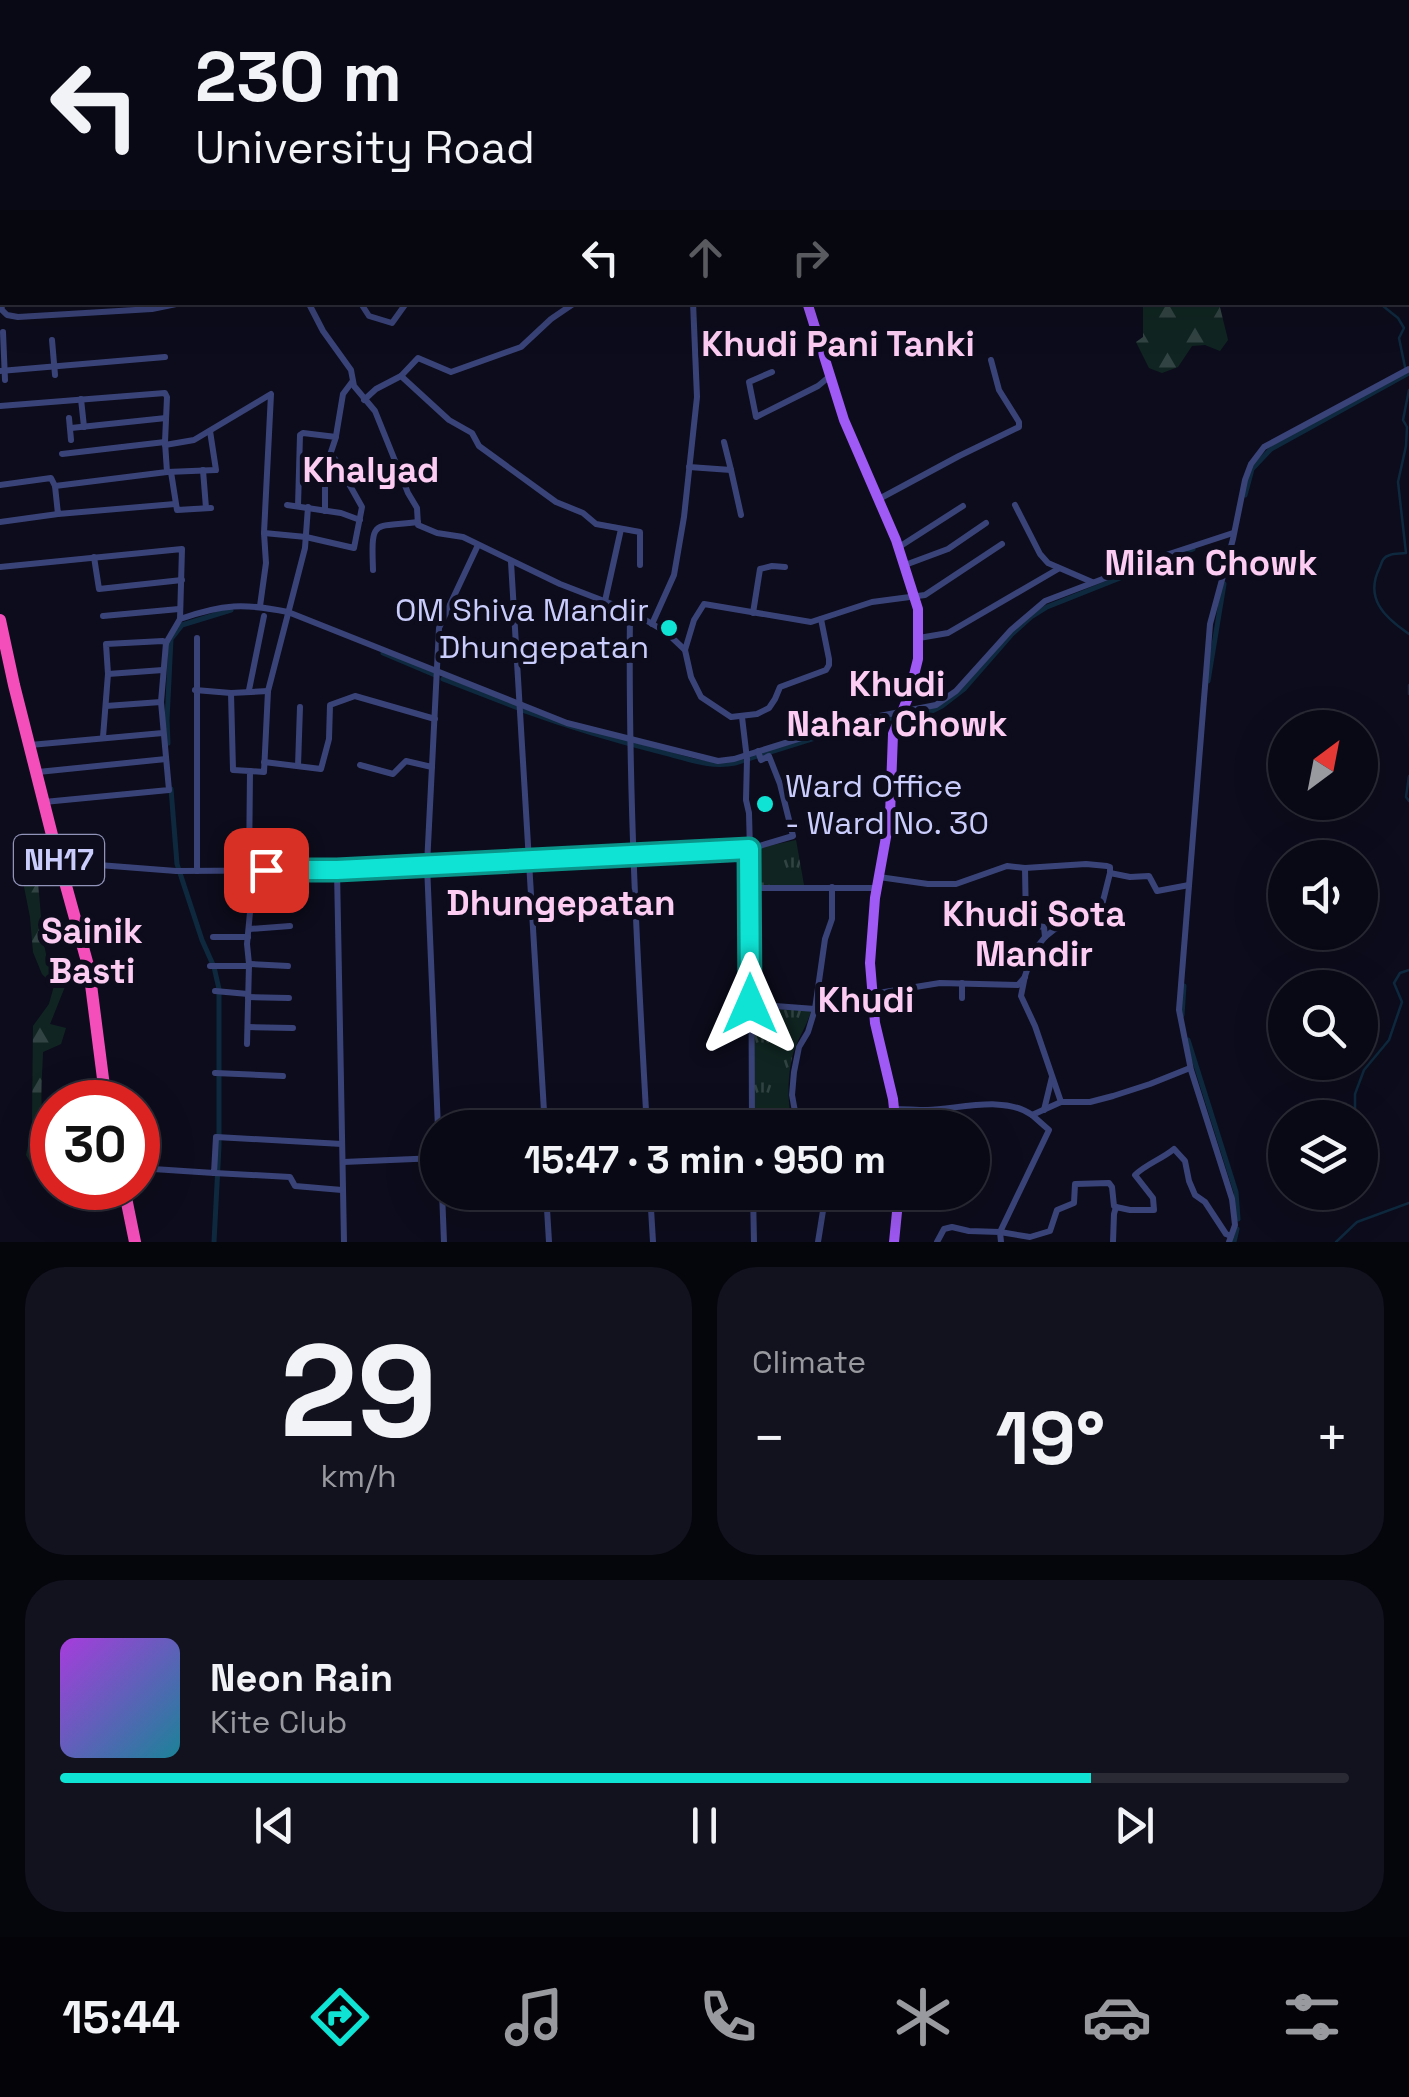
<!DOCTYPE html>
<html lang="en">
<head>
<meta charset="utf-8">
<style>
  body { margin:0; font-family:"Space Grotesk",sans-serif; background:#12121e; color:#f1f3f6; height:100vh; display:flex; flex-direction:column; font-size:38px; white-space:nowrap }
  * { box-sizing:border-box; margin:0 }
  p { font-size:32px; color:#999aa0 }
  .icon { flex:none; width:55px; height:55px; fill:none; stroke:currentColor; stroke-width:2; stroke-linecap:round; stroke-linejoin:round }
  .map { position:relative; height:1242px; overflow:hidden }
  .panel { display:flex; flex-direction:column; gap:25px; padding:25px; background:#05050c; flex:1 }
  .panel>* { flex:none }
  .banner { position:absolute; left:0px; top:0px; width:1410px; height:305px; box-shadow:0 10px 40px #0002,0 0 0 2px #292a34; background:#090915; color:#f1f3f6; overflow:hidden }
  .needle { width:65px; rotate:32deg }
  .tools { position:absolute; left:1268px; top:710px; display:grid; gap:20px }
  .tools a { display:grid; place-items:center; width:110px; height:110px; border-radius:50%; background:#090915; box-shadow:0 10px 40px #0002,0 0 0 2px #292a34; font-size:50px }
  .speed { position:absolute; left:30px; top:1080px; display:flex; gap:20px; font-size:50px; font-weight:700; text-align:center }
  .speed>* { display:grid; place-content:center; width:130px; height:130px; border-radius:50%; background:#090915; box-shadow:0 10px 40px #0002,0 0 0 2px #292a34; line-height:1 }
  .speed .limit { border:15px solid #d22; background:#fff; color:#111 }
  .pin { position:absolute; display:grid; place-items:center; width:85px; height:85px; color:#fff; margin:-42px; border-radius:20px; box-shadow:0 5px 15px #0006 }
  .me { position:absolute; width:110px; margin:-55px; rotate:0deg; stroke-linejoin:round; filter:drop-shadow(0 0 8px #0008) }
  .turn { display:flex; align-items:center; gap:35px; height:210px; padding:0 30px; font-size:45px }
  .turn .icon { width:130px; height:130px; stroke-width:2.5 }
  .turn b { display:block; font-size:70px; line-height:85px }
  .lanes { display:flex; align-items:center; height:95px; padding:0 30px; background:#0003; justify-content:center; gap:50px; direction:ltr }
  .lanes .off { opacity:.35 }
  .big { font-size:75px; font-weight:700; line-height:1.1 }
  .panel .card { flex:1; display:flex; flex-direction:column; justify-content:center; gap:15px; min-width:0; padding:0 35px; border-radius:40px; background:#12121e }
  .panel .dial { align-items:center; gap:0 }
  .dial b { font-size:130px; line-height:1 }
  .song { display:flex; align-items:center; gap:30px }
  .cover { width:120px; height:120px; border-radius:15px; background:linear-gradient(135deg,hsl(280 70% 55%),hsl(190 70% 35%)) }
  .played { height:10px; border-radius:5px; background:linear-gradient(90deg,#0fe3d4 80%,#292a34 80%) }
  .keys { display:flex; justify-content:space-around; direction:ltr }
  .heat { display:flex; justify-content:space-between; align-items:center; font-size:55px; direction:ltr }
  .panel .tiles { flex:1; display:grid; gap:25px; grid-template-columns:1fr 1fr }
  .card:last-child { grid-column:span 2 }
  .trip { position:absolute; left:420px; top:1110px; width:570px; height:100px; border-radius:50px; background:#090915; box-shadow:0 10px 40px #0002,0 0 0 2px #292a34; font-weight:700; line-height:100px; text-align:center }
  .tabs { display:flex; height:160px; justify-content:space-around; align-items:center; background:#040408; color:#999aa0 }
  .tabs .icon { width:70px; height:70px }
  .tabs .selected { color:#0fe3d4 }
  .tabs b { font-size:45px; color:#f1f3f6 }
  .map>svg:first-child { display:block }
</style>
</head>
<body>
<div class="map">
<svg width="1409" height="1242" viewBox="0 0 1409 1242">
  <defs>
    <pattern id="forest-firs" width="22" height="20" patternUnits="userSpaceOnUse" patternTransform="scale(2.5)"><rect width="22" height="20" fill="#102521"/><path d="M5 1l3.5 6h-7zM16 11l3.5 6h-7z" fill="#314342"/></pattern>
    <pattern id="park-tufts" width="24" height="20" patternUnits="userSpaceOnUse" patternTransform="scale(2.5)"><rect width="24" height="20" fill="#102521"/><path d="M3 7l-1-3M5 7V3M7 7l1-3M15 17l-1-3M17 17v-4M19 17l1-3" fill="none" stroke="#314342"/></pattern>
  </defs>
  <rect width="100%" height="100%" fill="#0c0c1c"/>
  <g fill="url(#forest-firs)">
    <path d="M1143 302 1219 303 1228 340 1220 351 1205 345 1192 346 1178 367 1162 373 1149 368 1136 342 1143 337Z"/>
    <path d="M35 847 43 941 48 963 70 974 50 1024 66 1028 61 1044 43 1052C42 1083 37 1122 52 1150L49 1156 30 1162 26 1155 32 1127 33 1026 49 1004 54 986 42 974 33 952 30 917 18 856Z"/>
  </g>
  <g fill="url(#park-tufts)">
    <path d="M796 840 804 885H753L751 850Z"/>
    <path d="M752 1006 811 1011C807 1025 800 1035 795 1048 787 1070 786 1106 794 1127H754Z"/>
  </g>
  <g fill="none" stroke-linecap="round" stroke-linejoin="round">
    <g stroke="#0e293e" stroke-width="2.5">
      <path d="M684 0 685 2"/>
      <path d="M990 2V0"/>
      <path d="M1208 2 1210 0"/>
      <path d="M1378 302 1398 318 1404 328 1399 338 1405 367"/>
      <path d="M1409 390 1403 420 1407 427 1406 446 1398 482 1406 553C1401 554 1395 553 1390 555 1383 557 1382 561 1380 567 1364 598 1384 617 1409 634"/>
      <path d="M1409 685V694"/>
      <path d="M1409 776 1406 797 1409 801"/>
      <path d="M1355 1118V1094L1364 1070 1389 1040 1402 1002 1394 983 1400 973 1409 970"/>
      <path d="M1360 1134C1371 1150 1375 1163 1371 1181"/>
      <path d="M1336 1242 1357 1222 1409 1203"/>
    </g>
    <g stroke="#0e293e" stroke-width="5">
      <path d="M1245 495 1252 469 1271 449 1409 373"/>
      <path d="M383 653 435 675"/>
      <path d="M443 679 518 708"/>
      <path d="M1208 681 1224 584"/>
      <path d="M522 710C569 727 616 741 665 753 688 759 711 768 735 763L866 722 930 712 942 706 964 689 1011 635 1031 617 1047 607 1193 549"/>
      <path d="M168 743 167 720 171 639 182 625 231 610"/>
      <path d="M171 789 177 864 202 940 214 967 219 989V1146L214 1242"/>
      <path d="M1182 1015 1184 986"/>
      <path d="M1188 1040 1236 1192 1238 1219"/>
      <path d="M1234 1242 1237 1229"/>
    </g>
    <g stroke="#3a4378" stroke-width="6">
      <path d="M10 0 11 2"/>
      <path d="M45 0 46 2"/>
      <path d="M232 0 235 2"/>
      <path d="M491 0 493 2"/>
      <path d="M584 0 586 2"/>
      <path d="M620 0 622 2"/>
      <path d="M964 0 966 2"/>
      <path d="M1038 0 1040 2"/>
      <path d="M1163 0 1164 2"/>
      <path d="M1189 0 1190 2"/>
      <path d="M1221 0 1222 2"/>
      <path d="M1361 0 1362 2"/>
      <path d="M422 2 426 0"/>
      <path d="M546 2 551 0"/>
      <path d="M1133 2 1140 0"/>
      <path d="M0 15 2 14"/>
      <path d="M1408 71 1409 73"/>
      <path d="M0 155 2 154"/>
      <path d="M1408 155 1409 153"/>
      <path d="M0 295 2 310 7 315 18 317 152 309 186 302"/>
      <path d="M308 302 323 331 351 370 354 386 375 411 408 493 417 508 418 525 437 533 463 537 560 584 630 611 666 632 685 650 691 677 701 697 731 717 757 714 769 708 775 699 780 687 826 670 829 665V659L821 619"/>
      <path d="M360 302 369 316 392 323 407 302"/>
      <path d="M3 332 5 380"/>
      <path d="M52 340 55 375"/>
      <path d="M0 371 165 357"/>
      <path d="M772 372 749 382 756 417 818 386 830 376"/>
      <path d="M401 376 418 358 451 372 521 347 551 319 576 302"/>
      <path d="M81 399 84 427"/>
      <path d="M364 400 376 389 401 376 449 420 472 433 479 446 556 502 583 513 596 524 640 532V565"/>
      <path d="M0 406 165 393 167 397 165 442 167 472 55 486 58 514 175 504"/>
      <path d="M69 418 71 440"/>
      <path d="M71 428 166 418"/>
      <path d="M336 436 343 394 352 382"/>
      <path d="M165 445 194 440 271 394 264 533 266 563 260 606"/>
      <path d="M62 454 165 442"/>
      <path d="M689 467 731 470 724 442"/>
      <path d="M203 470 206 508"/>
      <path d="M731 470 741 515"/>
      <path d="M167 472 216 470 210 431"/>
      <path d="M171 472 177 510 211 508"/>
      <path d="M0 485 51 478 55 486"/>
      <path d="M879 499 959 456 1019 427V422L999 390 991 360"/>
      <path d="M287 505 341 513 360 520"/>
      <path d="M1015 505 1040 554 1048 563 1092 582"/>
      <path d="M298 506 300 435 303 433 336 437 330 455"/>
      <path d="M0 522 58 514"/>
      <path d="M264 533 306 537 354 548 362 507 335 459 330 455 325 483V511"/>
      <path d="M899 547 963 506"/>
      <path d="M94 557 99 589 182 580"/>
      <path d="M511 562 545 1128"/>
      <path d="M905 565 948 549 986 523"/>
      <path d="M0 567 182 549 180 619 166 643 163 641 106 644 108 674 103 737"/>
      <path d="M373 570C371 517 373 528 418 522"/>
      <path d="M605 601 621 529"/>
      <path d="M630 611C628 784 637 955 647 1128"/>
      <path d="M753 613 760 569 772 566 785 567"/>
      <path d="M103 616 179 609"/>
      <path d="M180 619C223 604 244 603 288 612L567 723 718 761 734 759 859 720 936 705 956 691 1011 630 1045 601 1163 556 1233 533"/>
      <path d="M652 624 674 575 684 517 697 397 693 302"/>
      <path d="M197 638V871"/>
      <path d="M919 638 948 633 1058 569"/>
      <path d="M685 650 694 620 704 604 811 622 872 602 925 595 1002 544"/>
      <path d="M108 674 163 670"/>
      <path d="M195 690 231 693 268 691"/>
      <path d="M249 690 264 616"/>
      <path d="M231 693 233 770 250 771 249 870"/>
      <path d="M106 706 161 702"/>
      <path d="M742 717 747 759 746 800 749 813 751 888 752 1128"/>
      <path d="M30 745 163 733"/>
      <path d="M264 762 321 769 329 739 330 705 355 696 435 719"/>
      <path d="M360 765 393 774 406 761 432 767"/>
      <path d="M298 766 300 707"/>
      <path d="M250 771 264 772 268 691 305 548 308 507"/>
      <path d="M38 772 166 759"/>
      <path d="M44 802 169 790 161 702 166 643"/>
      <path d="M60 862 176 871 337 870 749 849 793 836 780 784 769 756 761 760 758 751"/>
      <path d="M1025 868 1026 924 1044 927 1045 937"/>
      <path d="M337 870 344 1242"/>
      <path d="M1110 873 1130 877 1149 876 1157 891 1189 885"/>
      <path d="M879 877 928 884H956L1007 866 1025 868 1086 864 1107 866 1110 867V873"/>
      <path d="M751 888H877"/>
      <path d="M252 902 276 899"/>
      <path d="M249 929 290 926"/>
      <path d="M213 937H248"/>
      <path d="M250 964 288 966"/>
      <path d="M210 966H249"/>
      <path d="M215 991 248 994"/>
      <path d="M872 994 940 983 1018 985 1025 977"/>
      <path d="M248 997 289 998"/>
      <path d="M962 998V983"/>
      <path d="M750 1004 815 1009 872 1004"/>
      <path d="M248 1027 293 1028"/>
      <path d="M247 1044 249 964 247 944 254 870"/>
      <path d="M215 1073 283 1076"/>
      <path d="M1061 1102 1035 1026 1021 996 1025 976 1033 952 1045 937 1055 929 1101 909 1110 873"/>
      <path d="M894 1109C905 1109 916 1110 927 1110 959 1109 1004 1095 1032 1115L1061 1102H1090L1113 1096 1150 1084 1190 1068"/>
      <path d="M1044 1110 1052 1077"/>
      <path d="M1032 1115 1049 1130 1000 1232 1030 1237 1050 1231 1057 1210 1074 1203 1075 1184 1109 1183 1112 1187 1114 1206 1116 1207"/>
      <path d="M438 1128 427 865 439 628 478 545"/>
      <path d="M798 1128 792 1095 794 1072 799 1047 808 1032 815 1009 825 939 832 919V887"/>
      <path d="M343 1162 438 1158"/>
      <path d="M138 1168 214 1173 216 1137 342 1144"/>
      <path d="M214 1173 290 1177 295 1186 342 1190"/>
      <path d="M442 1192 444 1242"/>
      <path d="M546 1192 549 1242"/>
      <path d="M650 1192 653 1242"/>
      <path d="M753 1192 754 1242"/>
      <path d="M818 1242 826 1192"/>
      <path d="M937 1242 944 1229 952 1227 969 1231 1000 1232 1001 1242"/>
      <path d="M1113 1242 1114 1214 1116 1207 1130 1210H1154L1153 1198 1135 1175C1146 1164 1162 1159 1174 1149L1185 1161 1189 1181 1195 1195 1205 1202 1226 1234 1231 1236"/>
      <path d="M1229 1242 1235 1225 1232 1199 1191 1070 1179 1010 1210 624 1233 539 1245 480 1251 464 1264 447 1409 369"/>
    </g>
    <g stroke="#9f59f4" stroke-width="10">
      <path d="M751 2V0"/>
      <path d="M807 302 844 420 896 540 918 609V659L909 695 893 734 890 815 875 898 870 963 875 1023 893 1099 896 1128"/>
      <path d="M894 1242 899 1192"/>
    </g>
    <g stroke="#f34eba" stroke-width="12">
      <path d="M0 620 14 685 52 835 89 969 106 1102"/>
      <path d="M124 1188 135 1242"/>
    </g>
  </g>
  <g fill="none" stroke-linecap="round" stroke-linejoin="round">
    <g stroke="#0a948a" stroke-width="25">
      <path id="route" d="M266 870H337L749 849 750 1004"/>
    </g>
    <use href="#route" stroke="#0fe3d4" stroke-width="18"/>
  </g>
  <g fill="#0fe3d4" stroke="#0c0c1c" stroke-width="4">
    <circle cx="669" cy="628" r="10"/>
    <circle cx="765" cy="804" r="10"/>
  </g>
  <g text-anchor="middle" stroke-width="10" stroke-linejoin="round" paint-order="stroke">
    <rect fill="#0c0c1c" stroke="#9193b9" stroke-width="2.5" x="14" y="835" width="90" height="50" rx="8"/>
    <g font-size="30" font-weight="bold" fill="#cacdfc">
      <text x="59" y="870">NH17</text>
    </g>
    <g font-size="32" fill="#cacdfc" stroke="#0c0c1c" text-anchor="end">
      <text x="649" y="621">OM Shiva Mandir<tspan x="649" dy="37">Dhungepatan</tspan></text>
      <text x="785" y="797" text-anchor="start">Ward Office<tspan x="785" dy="37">- Ward No. 30</tspan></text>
    </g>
    <g font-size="35" font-weight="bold" fill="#fcccf3" stroke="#0c0c1c">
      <text x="838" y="356">Khudi Pani Tanki</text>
      <text x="371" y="482">Khalyad</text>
      <text x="1211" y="575">Milan Chowk</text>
      <text x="897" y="696">Khudi<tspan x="897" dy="40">Nahar Chowk</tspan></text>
      <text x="561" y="915">Dhungepatan</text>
      <text x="1034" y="926">Khudi Sota<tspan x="1034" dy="40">Mandir</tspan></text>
      <text x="92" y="943">Sainik<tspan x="92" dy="40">Basti</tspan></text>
      <text x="866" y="1012">Khudi</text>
    </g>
  </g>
</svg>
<div class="tools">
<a><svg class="needle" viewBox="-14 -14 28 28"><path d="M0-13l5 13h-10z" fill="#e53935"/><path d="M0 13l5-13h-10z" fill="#999aa0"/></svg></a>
<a><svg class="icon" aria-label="sound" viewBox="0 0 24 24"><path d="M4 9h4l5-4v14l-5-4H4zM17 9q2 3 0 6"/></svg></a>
<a><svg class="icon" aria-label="search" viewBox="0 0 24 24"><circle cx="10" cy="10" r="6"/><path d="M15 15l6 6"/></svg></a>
<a><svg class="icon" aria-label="layers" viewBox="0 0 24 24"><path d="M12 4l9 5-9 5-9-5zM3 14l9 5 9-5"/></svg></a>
</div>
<div class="speed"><div class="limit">30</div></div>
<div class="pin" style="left:266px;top:870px;background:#d93025"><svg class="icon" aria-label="arrive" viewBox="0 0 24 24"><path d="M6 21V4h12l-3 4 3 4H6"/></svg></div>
<svg class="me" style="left:750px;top:1004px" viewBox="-20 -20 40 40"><path d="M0-17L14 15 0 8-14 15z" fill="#0fe3d4" stroke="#fff" stroke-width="4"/></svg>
<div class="trip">15:47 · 3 min · 950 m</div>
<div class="banner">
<div class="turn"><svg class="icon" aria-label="left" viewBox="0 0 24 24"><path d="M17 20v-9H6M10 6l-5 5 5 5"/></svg><div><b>230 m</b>University Road</div></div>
<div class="lanes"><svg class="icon" aria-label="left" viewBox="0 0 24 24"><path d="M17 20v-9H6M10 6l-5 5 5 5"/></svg><svg class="icon off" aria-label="ahead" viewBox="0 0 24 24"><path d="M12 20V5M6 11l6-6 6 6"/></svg><svg class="icon off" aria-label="right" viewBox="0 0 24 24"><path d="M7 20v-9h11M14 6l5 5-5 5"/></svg></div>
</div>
</div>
<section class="panel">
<div class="tiles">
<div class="card dial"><b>29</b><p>km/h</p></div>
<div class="card"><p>Climate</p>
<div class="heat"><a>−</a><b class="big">19°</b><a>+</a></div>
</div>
<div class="card">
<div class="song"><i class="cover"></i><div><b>Neon Rain</b><p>Kite Club</p></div></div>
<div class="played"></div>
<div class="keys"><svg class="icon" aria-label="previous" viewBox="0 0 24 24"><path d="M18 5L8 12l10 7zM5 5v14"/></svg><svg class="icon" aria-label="pause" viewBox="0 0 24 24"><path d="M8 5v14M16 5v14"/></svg><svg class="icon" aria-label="next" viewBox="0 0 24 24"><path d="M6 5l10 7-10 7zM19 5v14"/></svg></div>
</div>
</div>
</section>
<nav class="tabs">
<b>15:44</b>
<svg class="icon selected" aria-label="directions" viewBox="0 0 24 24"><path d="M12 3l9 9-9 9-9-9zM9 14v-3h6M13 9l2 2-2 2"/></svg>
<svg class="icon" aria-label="music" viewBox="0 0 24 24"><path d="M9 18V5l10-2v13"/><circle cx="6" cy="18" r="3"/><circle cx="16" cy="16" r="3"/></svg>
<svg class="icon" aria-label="phone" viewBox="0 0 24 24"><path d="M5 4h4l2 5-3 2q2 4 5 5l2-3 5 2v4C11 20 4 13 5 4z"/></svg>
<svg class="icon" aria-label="climate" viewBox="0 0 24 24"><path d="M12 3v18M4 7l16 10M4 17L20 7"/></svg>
<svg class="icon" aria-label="car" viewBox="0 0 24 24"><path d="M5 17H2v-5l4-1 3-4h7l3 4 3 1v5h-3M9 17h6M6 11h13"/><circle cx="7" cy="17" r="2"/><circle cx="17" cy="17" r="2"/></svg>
<svg class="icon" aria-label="filters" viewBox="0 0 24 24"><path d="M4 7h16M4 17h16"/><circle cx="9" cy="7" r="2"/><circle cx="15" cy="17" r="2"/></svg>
</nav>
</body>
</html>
